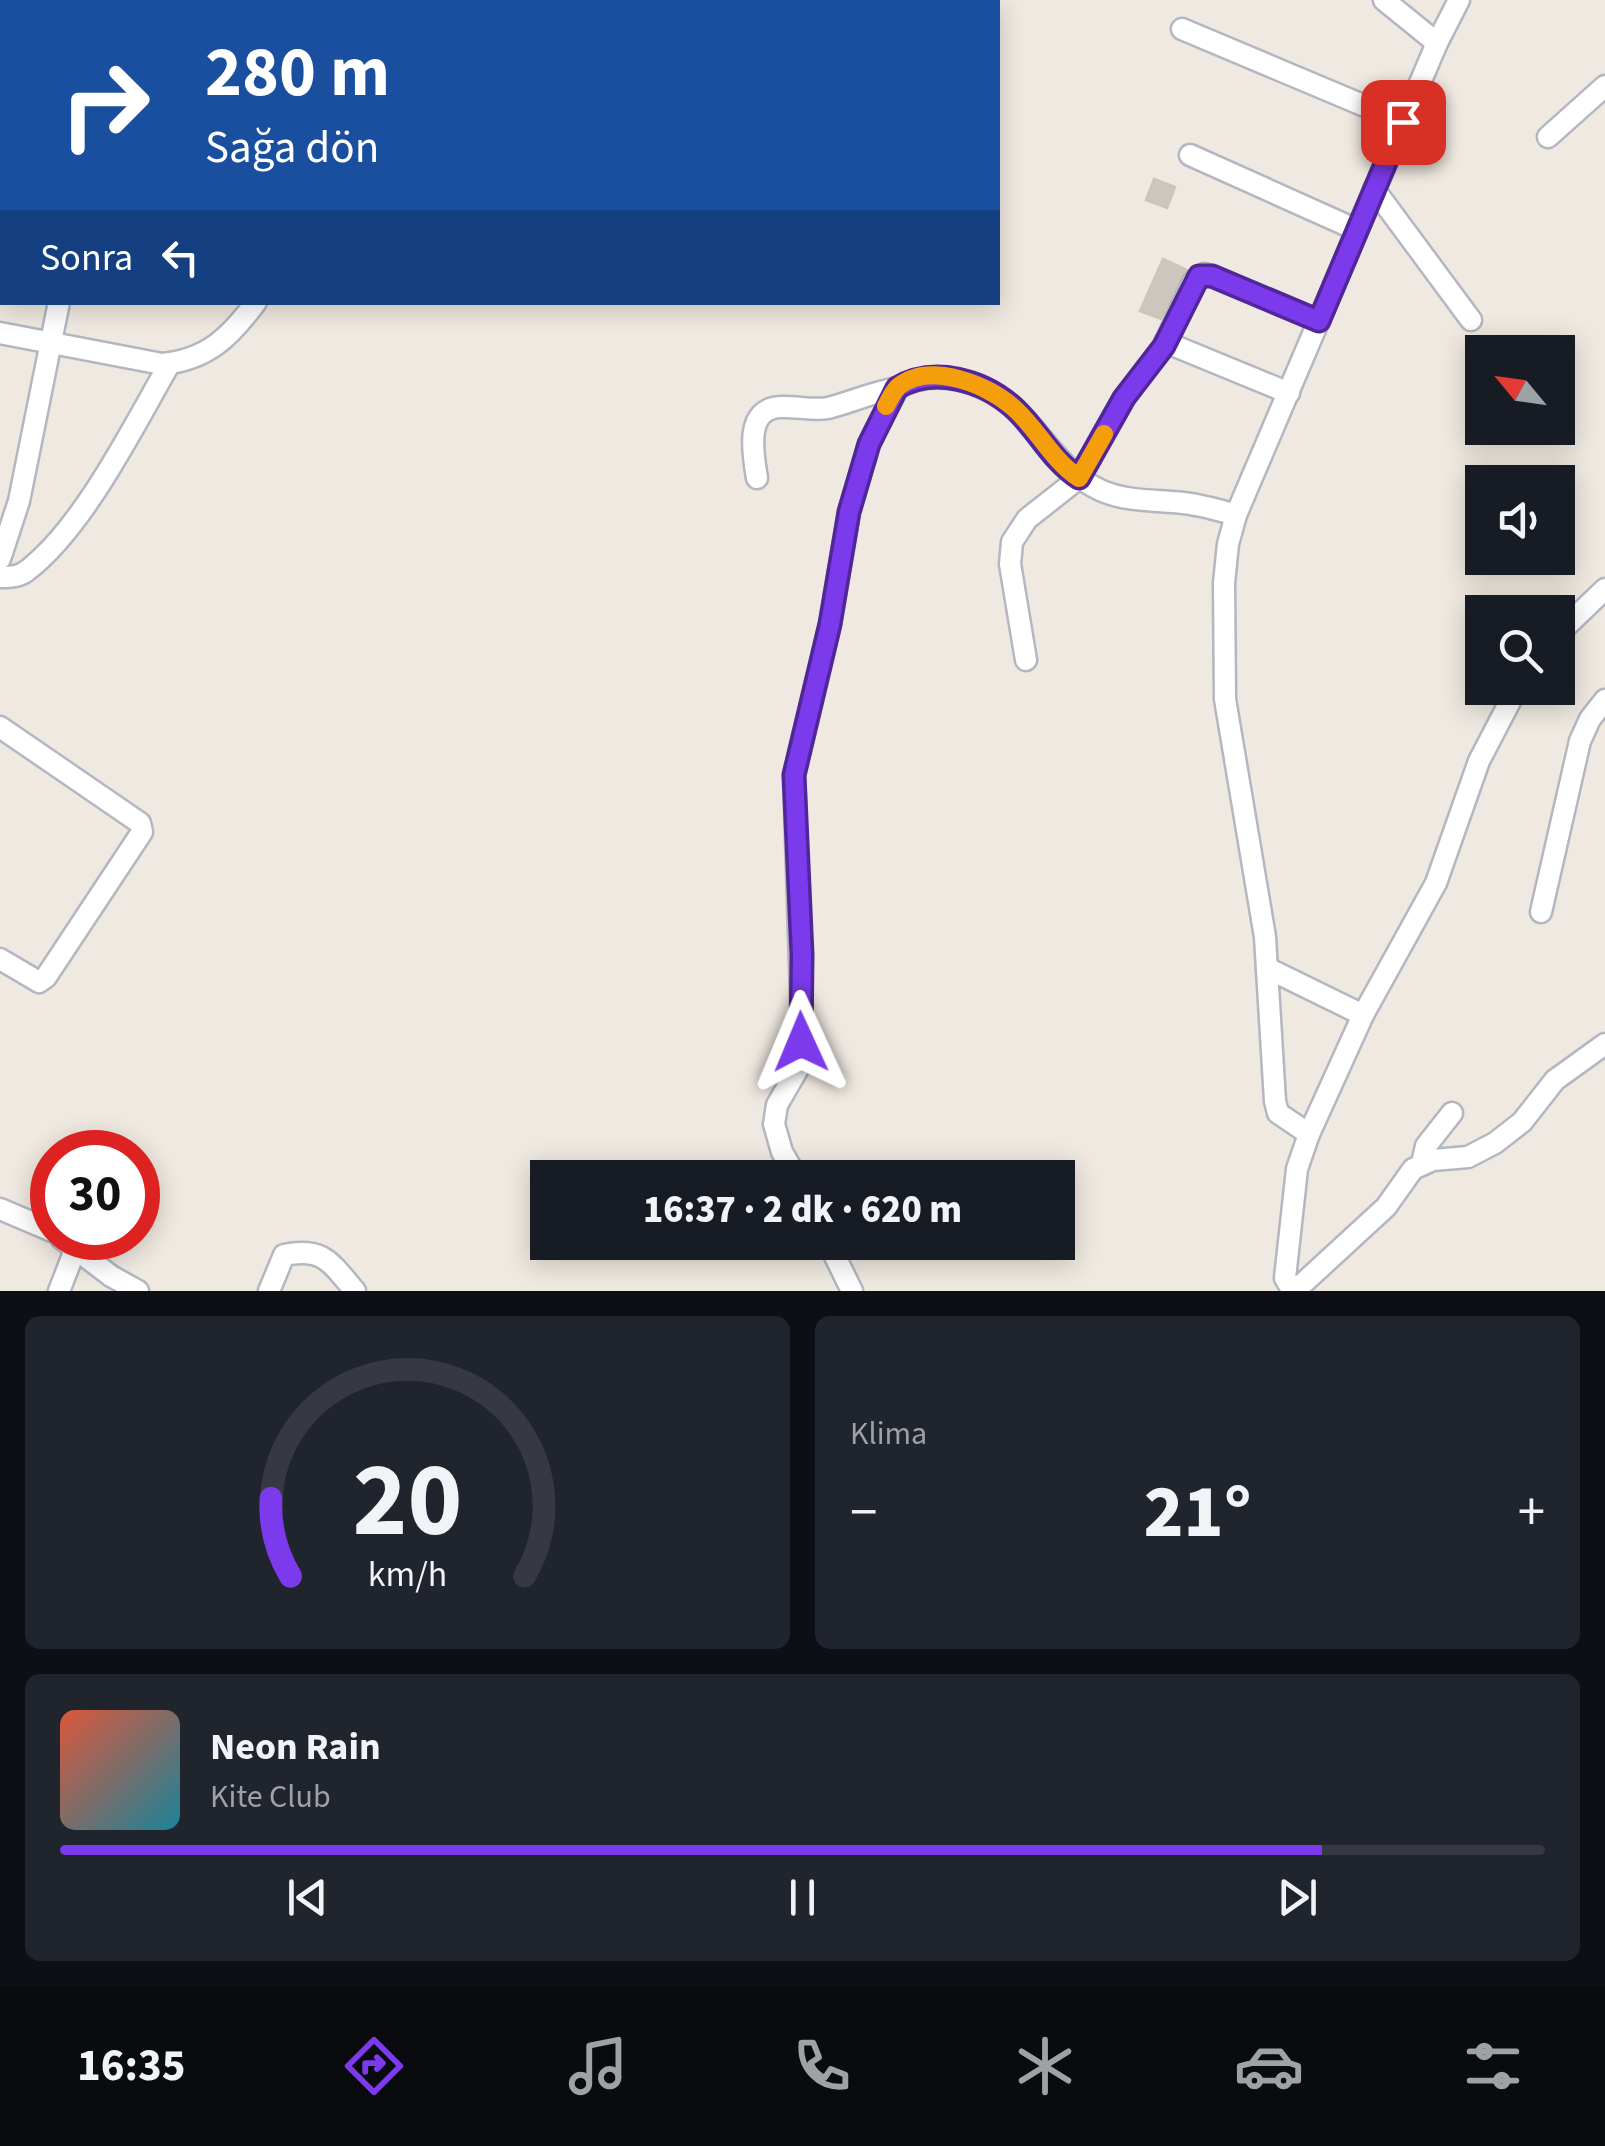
<!DOCTYPE html>
<html lang="tr">
<head>
<meta charset="utf-8">
<style>
  body { margin:0; font-family:"Source Sans 3",sans-serif; background:#20242c; color:#f1f3f6; height:100vh; display:flex; flex-direction:column; font-size:38px; white-space:nowrap }
  * { box-sizing:border-box; margin:0 }
  p { font-size:32px; color:#9ea1a6 }
  .icon { flex:none; width:55px; height:55px; fill:none; stroke:currentColor; stroke-width:2; stroke-linecap:round; stroke-linejoin:round }
  .map { position:relative; height:1291px; overflow:hidden }
  .sheet { display:flex; flex-direction:column; gap:25px; padding:25px; background:#0d0f14; flex:1 }
  .sheet>* { flex:none }
  .hud { position:absolute; left:0px; top:0px; width:1000px; height:305px; box-shadow:0 5px 25px #0003; background:#1a4fa0; color:#fff; overflow:hidden }
  .needle { width:65px; rotate:299deg }
  .tools { position:absolute; left:1465px; top:335px; display:grid; gap:20px }
  .tools a { display:grid; place-items:center; width:110px; height:110px; border-radius:0px; background:#171b24; box-shadow:0 5px 25px #0003; font-size:50px }
  .speed { position:absolute; left:30px; top:1130px; display:flex; gap:20px; font-size:50px; font-weight:700; text-align:center }
  .speed>* { display:grid; place-content:center; width:130px; height:130px; border-radius:50%; background:#171b24; box-shadow:0 5px 25px #0003; line-height:1 }
  .speed .limit { border:15px solid #d22; background:#fff; color:#111 }
  .pin { position:absolute; display:grid; place-items:center; width:85px; height:85px; color:#fff; margin:-42px; border-radius:20px; box-shadow:0 5px 15px #0006 }
  .me { position:absolute; width:110px; margin:-55px; rotate:359deg; stroke-linejoin:round; filter:drop-shadow(0 0 8px #0008) }
  .turn { display:flex; align-items:center; gap:35px; height:210px; padding:0 40px; font-size:45px }
  .turn .icon { width:130px; height:130px; stroke-width:2.5 }
  .turn b { display:block; font-size:70px; line-height:85px }
  .then { display:flex; align-items:center; height:95px; padding:0 40px; background:#0003; gap:20px; font-size:38px }
  .big { font-size:75px; font-weight:800; line-height:1.1 }
  .sheet .card { flex:1; display:flex; flex-direction:column; justify-content:center; gap:15px; min-width:0; padding:0 35px; border-radius:15px; background:#20242c }
  .sheet .dial { align-items:center; gap:0 }
  .dial svg { height:260px; overflow:visible; fill:none; stroke:#363941; stroke-width:7; stroke-linecap:round; text-anchor:middle }
  .dial text { fill:#f1f3f6; stroke:none }
  .song { display:flex; align-items:center; gap:30px }
  .cover { width:120px; height:120px; border-radius:15px; background:linear-gradient(135deg,hsl(10 70% 55%),hsl(190 70% 35%)) }
  .played { height:10px; border-radius:5px; background:linear-gradient(90deg,#7c3aed 85%,#363941 85%) }
  .keys { display:flex; justify-content:space-around; direction:ltr }
  .heat { display:flex; justify-content:space-between; align-items:center; font-size:55px; direction:ltr }
  .sheet .tiles { flex:1; display:grid; gap:25px; grid-template-columns:1fr 1fr }
  .card:last-child { grid-column:span 2 }
  .trip { position:absolute; left:530px; top:1160px; width:545px; height:100px; border-radius:0px; background:#171b24; box-shadow:0 5px 25px #0003; font-weight:800; line-height:100px; text-align:center }
  .menu { display:flex; height:160px; justify-content:space-around; align-items:center; background:#090b0e; color:#9ea1a6 }
  .menu .icon { width:70px; height:70px }
  .menu .current { color:#7c3aed }
  .menu b { font-size:45px; color:#f1f3f6 }
  .map>svg:first-child { display:block }
</style>
</head>
<body>
<div class="map">
<svg width="1605" height="1291" viewBox="0 0 1605 1291">
  <rect width="100%" height="100%" fill="#efe9e1"/>
  <g fill="#cbc7bf" stroke="#cbc5ba" stroke-width="2.5">
    <path d="M1154 179 1175 187 1167 208 1146 200Z"/>
    <path d="M1163 259 1187 270 1161 319 1140 311Z"/>
  </g>
  <g fill="none" stroke-linecap="round" stroke-linejoin="round">
    <g stroke="#b4b7c1" stroke-width="25">
      <g id="minor">
        <path d="M155 0 156 2"/>
        <path d="M1384 0 1437 43"/>
        <path d="M111 2V0"/>
        <path d="M443 2 444 0"/>
        <path d="M475 2 477 0"/>
        <path d="M973 2 974 0"/>
        <path d="M1182 29 1403 122"/>
        <path d="M1548 137 1605 86"/>
        <path d="M1190 155 1357 230"/>
        <path d="M1374 189 1471 320"/>
        <path d="M0 333 162 364C207 360 230 337 256 302"/>
        <path d="M1165 342 1289 393"/>
        <path d="M757 478C753 454 744 408 781 407 797 406 812 411 828 408 852 402 873 392 897 388"/>
        <path d="M0 559 19 501 59 302"/>
        <path d="M0 577C12 577 20 577 29 569 85 525 134 425 170 363"/>
        <path d="M1558 634 1605 589"/>
        <path d="M1026 660 1010 564 1012 542 1027 519 1079 478 1124 398 1164 346 1193 282 1204 274 1212 276 1319 321"/>
        <path d="M1517 688 1479 761 1436 883 1363 1015 1309 1134 1297 1169 1285 1278 1292 1290 1299 1287 1386 1207 1413 1169 1433 1160 1468 1157 1495 1143 1522 1122 1555 1080 1605 1044"/>
        <path d="M0 727 140 823 142 832 46 977 39 982 0 959"/>
        <path d="M1541 912 1580 741 1590 719 1605 700"/>
        <path d="M1267 968 1363 1015"/>
        <path d="M1309 1134 1278 1113 1275 1101 1265 937 1225 699 1224 583 1228 544 1236 515 1437 43 1459 0"/>
        <path d="M1422 1163 1426 1146 1452 1113"/>
        <path d="M797 1178 782 1152 774 1124 777 1105 803 1060 794 775 830 624 849 512 869 444 897 388C935 366 986 381 1017 411 1046 439 1062 472 1100 490 1126 502 1156 500 1183 503 1202 505 1219 510 1236 515"/>
        <path d="M0 1209 52 1231"/>
        <path d="M61 1238 111 1276 138 1291"/>
        <path d="M828 1242 852 1291"/>
        <path d="M59 1291 75 1250"/>
        <path d="M269 1291 284 1255C324 1247 331 1263 355 1291"/>
      </g>
    </g>
    <use href="#minor" stroke="#fff" stroke-width="20"/>
  </g>
  <g fill="none" stroke-linecap="round" stroke-linejoin="round">
    <g stroke="#51269a" stroke-width="25">
      <path id="route" d="M801 1042 802 955 794 775 830 624 849 512 869 444 897 388C934 366 983 380 1014 408 1038 430 1051 460 1079 478L1124 398 1164 346 1199 276H1212L1319 321 1403 122"/>
    </g>
    <use href="#route" stroke="#7c3aed" stroke-width="18"/>
    <path stroke="#f59e0b" stroke-width="18" d="M886 406C890 399 893 391 899 386 931 361 989 385 1015 409 1039 431 1052 460 1079 478L1104 434"/>
  </g>
</svg>
<div class="tools">
<a><svg class="needle" viewBox="-14 -14 28 28"><path d="M0-13l5 13h-10z" fill="#e53935"/><path d="M0 13l5-13h-10z" fill="#9ea1a6"/></svg></a>
<a><svg class="icon" aria-label="sound" viewBox="0 0 24 24"><path d="M4 9h4l5-4v14l-5-4H4zM17 9q2 3 0 6"/></svg></a>
<a><svg class="icon" aria-label="search" viewBox="0 0 24 24"><circle cx="10" cy="10" r="6"/><path d="M15 15l6 6"/></svg></a>
</div>
<div class="speed"><div class="limit">30</div></div>
<div class="pin" style="left:1403px;top:122px;background:#d93025"><svg class="icon" aria-label="arrive" viewBox="0 0 24 24"><path d="M6 21V4h12l-3 4 3 4H6"/></svg></div>
<svg class="me" style="left:801px;top:1042px" viewBox="-20 -20 40 40"><path d="M0-17L14 15 0 8-14 15z" fill="#7c3aed" stroke="#fff" stroke-width="4"/></svg>
<div class="trip">16:37 · 2 dk · 620 m</div>
<div class="hud">
<div class="turn"><svg class="icon" aria-label="right" viewBox="0 0 24 24"><path d="M7 20v-9h11M14 6l5 5-5 5"/></svg><div><b>280 m</b>Sağa dön</div></div>
<div class="then">Sonra<svg class="icon" aria-label="left" viewBox="0 0 24 24"><path d="M17 20v-9H6M10 6l-5 5 5 5"/></svg></div>
</div>
</div>
<section class="sheet">
<div class="tiles">
<div class="card dial"><svg viewBox="0 0 100 80">
<path d="M14 69A42 42 0 1 1 86 69"/>
<path d="M14 69A42 42 0 0 1 8 45" stroke="#7c3aed"/>
<text x="50" y="56" font-size="32" font-weight="700">20</text>
<text x="50" y="72" font-size="11">km/h</text>
</svg></div>
<div class="card"><p>Klima</p>
<div class="heat"><a>−</a><b class="big">21°</b><a>+</a></div>
</div>
<div class="card">
<div class="song"><i class="cover"></i><div><b>Neon Rain</b><p>Kite Club</p></div></div>
<div class="played"></div>
<div class="keys"><svg class="icon" aria-label="previous" viewBox="0 0 24 24"><path d="M18 5L8 12l10 7zM5 5v14"/></svg><svg class="icon" aria-label="pause" viewBox="0 0 24 24"><path d="M8 5v14M16 5v14"/></svg><svg class="icon" aria-label="next" viewBox="0 0 24 24"><path d="M6 5l10 7-10 7zM19 5v14"/></svg></div>
</div>
</div>
</section>
<nav class="menu">
<b>16:35</b>
<svg class="icon current" aria-label="directions" viewBox="0 0 24 24"><path d="M12 3l9 9-9 9-9-9zM9 14v-3h6M13 9l2 2-2 2"/></svg>
<svg class="icon" aria-label="music" viewBox="0 0 24 24"><path d="M9 18V5l10-2v13"/><circle cx="6" cy="18" r="3"/><circle cx="16" cy="16" r="3"/></svg>
<svg class="icon" aria-label="phone" viewBox="0 0 24 24"><path d="M5 4h4l2 5-3 2q2 4 5 5l2-3 5 2v4C11 20 4 13 5 4z"/></svg>
<svg class="icon" aria-label="climate" viewBox="0 0 24 24"><path d="M12 3v18M4 7l16 10M4 17L20 7"/></svg>
<svg class="icon" aria-label="car" viewBox="0 0 24 24"><path d="M5 17H2v-5l4-1 3-4h7l3 4 3 1v5h-3M9 17h6M6 11h13"/><circle cx="7" cy="17" r="2"/><circle cx="17" cy="17" r="2"/></svg>
<svg class="icon" aria-label="filters" viewBox="0 0 24 24"><path d="M4 7h16M4 17h16"/><circle cx="9" cy="7" r="2"/><circle cx="15" cy="17" r="2"/></svg>
</nav>
</body>
</html>
